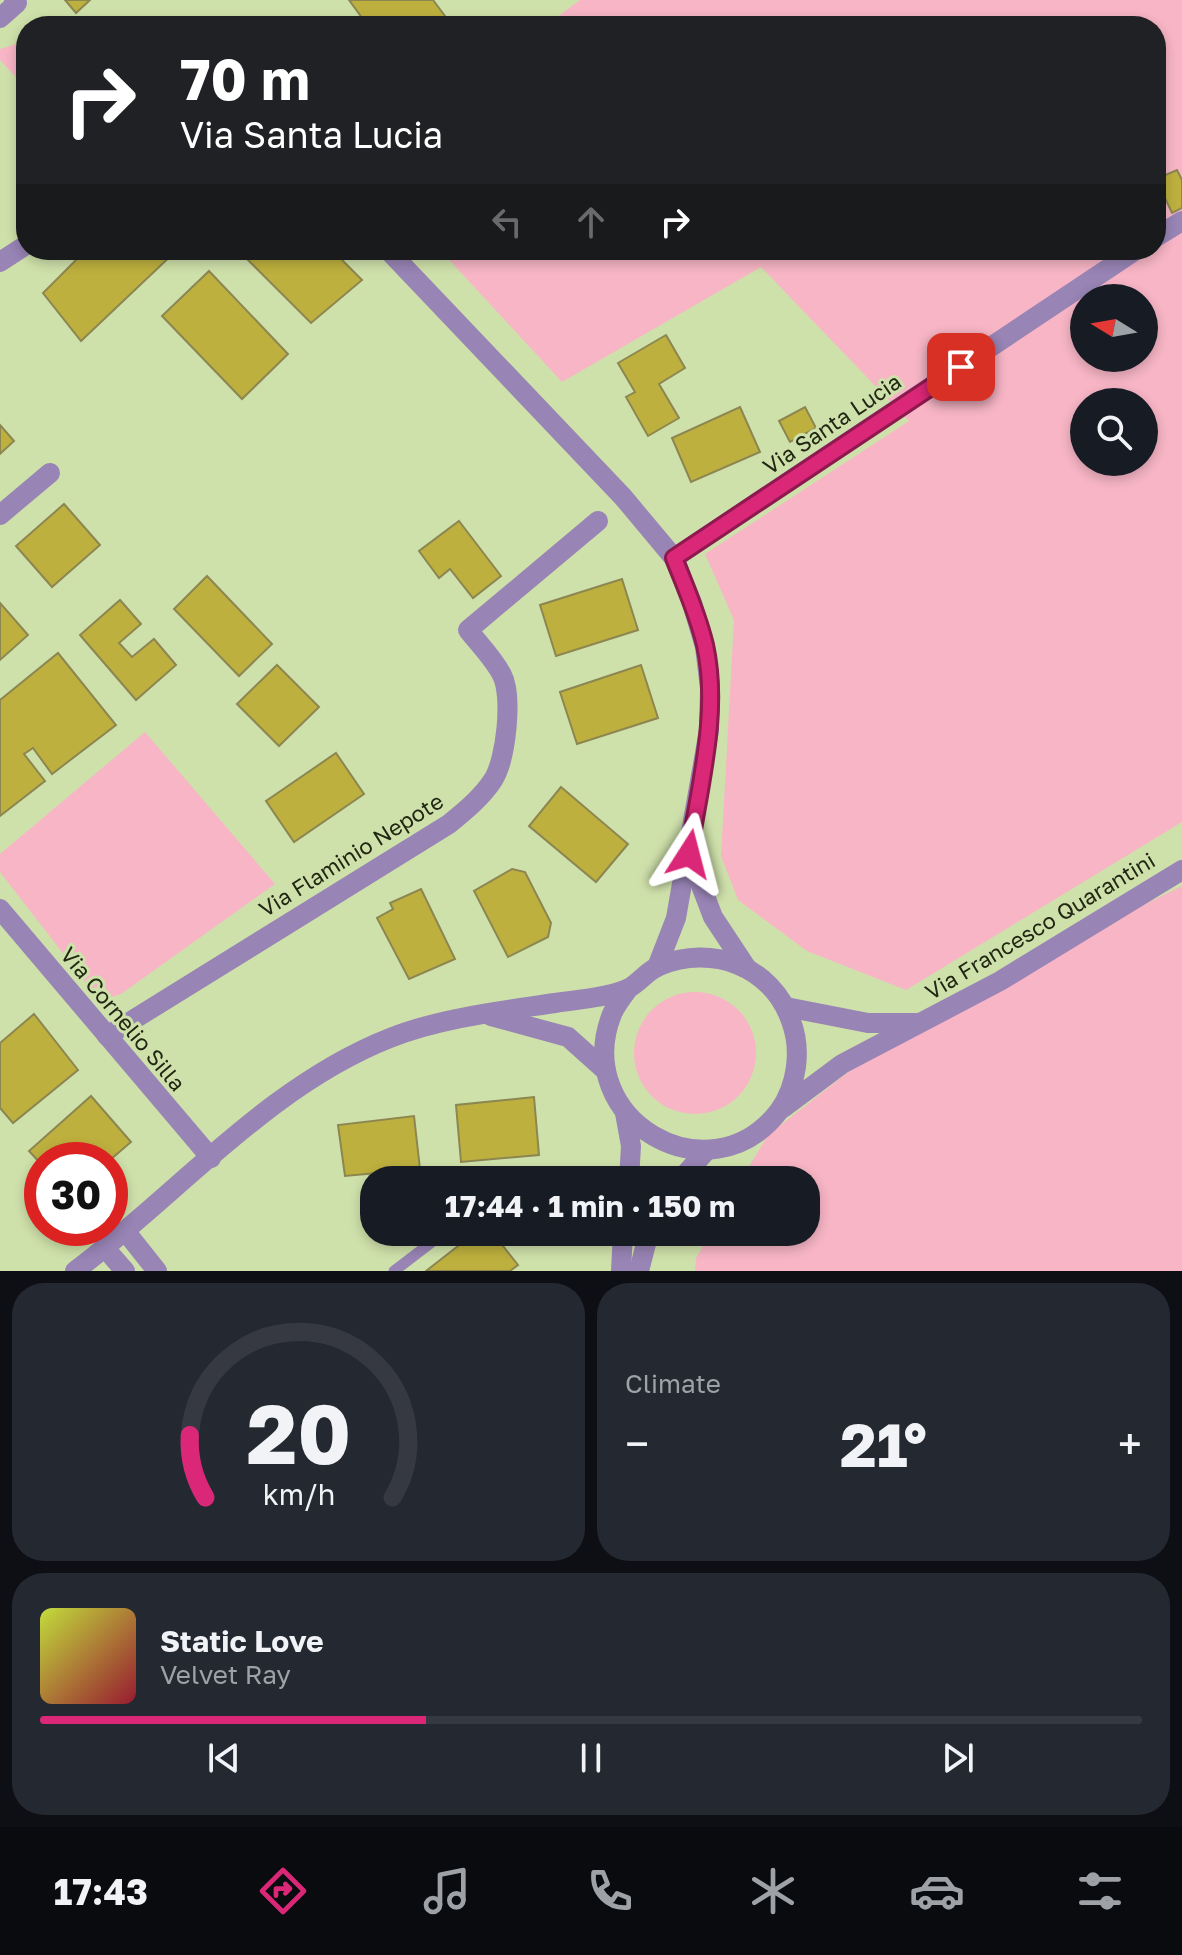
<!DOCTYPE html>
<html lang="en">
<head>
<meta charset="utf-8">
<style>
  body { margin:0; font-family:"Golos Text",sans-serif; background:#242831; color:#f1f3f6; height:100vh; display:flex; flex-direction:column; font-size:30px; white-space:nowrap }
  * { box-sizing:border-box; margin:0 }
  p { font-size:26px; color:#9ea1a6 }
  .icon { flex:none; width:44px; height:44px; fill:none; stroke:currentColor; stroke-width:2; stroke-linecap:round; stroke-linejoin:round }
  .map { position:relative; height:1271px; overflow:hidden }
  .sheet { display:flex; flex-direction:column; gap:12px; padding:12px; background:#0d0f14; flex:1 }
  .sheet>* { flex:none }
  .banner { position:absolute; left:16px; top:16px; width:1150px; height:244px; border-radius:32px; box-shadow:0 4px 12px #0003; background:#202124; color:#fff; overflow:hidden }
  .needle { width:52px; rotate:281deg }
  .fabs { position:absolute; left:1070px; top:284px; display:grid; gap:16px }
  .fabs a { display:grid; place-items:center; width:88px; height:88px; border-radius:50%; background:#171b24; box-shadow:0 4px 12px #0003; font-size:40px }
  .speed { position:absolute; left:24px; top:1142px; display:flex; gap:16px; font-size:40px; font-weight:700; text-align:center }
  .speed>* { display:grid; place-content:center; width:104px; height:104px; border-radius:50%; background:#171b24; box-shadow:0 4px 12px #0003; line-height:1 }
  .speed .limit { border:12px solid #d22; background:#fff; color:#111 }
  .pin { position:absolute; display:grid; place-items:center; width:68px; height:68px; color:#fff; margin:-34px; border-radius:16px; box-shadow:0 4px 12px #0006 }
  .me { position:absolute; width:88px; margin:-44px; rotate:9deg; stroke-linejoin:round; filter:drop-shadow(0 0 6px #0008) }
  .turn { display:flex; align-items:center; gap:28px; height:168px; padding:0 32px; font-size:36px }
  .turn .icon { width:104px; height:104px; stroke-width:2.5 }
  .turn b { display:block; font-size:56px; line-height:68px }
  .lanes { display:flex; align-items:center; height:76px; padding:0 32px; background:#0003; justify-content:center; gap:40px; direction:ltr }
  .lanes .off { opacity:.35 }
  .big { font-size:60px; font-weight:700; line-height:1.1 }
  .sheet .card { flex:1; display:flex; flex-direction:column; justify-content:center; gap:12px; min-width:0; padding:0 28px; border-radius:32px; background:#242831 }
  .sheet .dial { align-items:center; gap:0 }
  .dial svg { height:208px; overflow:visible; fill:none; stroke:#363941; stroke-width:7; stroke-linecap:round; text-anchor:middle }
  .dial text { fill:#f1f3f6; stroke:none }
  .song { display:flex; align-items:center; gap:24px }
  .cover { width:96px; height:96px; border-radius:12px; background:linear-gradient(135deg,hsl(70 70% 55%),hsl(350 70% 35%)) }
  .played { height:8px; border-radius:4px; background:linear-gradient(90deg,#db2777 35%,#363941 35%) }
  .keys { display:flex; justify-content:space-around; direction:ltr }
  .heat { display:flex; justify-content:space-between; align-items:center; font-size:44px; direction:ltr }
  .sheet .tiles { flex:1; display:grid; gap:12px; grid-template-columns:1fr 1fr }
  .card:last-child { grid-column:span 2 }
  .trip { position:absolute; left:360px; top:1166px; width:460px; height:80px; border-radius:32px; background:#171b24; box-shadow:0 4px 12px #0003; font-weight:700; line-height:80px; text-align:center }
  .menu { display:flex; height:128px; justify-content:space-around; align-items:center; background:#090b0e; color:#9ea1a6 }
  .menu .icon { width:56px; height:56px }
  .menu .selected { color:#db2777 }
  .menu b { font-size:36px; color:#f1f3f6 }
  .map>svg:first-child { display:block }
</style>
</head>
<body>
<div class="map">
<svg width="1182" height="1271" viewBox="0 0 1182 1271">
  <rect width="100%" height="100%" fill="#cfe1ab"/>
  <g fill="#f7b5c5" fill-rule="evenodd">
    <path d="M580 0H1182V822L906 990 807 951 738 900 721 856 734 620 705 554 909 421 761 267 562 382 440 250H1156V26H545ZM1084 298H1144V358H1084ZM1084 402H1144V462H1084Z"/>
    <path d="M26 41V88L0 60V49Z"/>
    <path d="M145 732 275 884 121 994 108 998 90 988 0 872V854Z"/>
    <path d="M1182 886V1271H695L696 1258 711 1232H806V1180H741L768 1135 925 1012Z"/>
    <circle cx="695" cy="1053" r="61"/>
  </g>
  <g fill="#beb03e" stroke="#8c8651" stroke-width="2">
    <path d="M65 0H90L76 13Z"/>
    <path d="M349 0H433L445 16 432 26H368Z"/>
    <path d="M1177 170 1182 180V208L1172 213 1156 179Z"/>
    <path d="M86 250H177L81 341 43 293Z"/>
    <path d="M238 250H332L362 280 311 323Z"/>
    <path d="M209 271 288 354 242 399 162 316Z"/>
    <path d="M666 335 685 368 659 384 679 418 648 436 626 397 635 392 618 363Z"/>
    <path d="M740 407 760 452 691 482 672 438Z"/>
    <path d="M805 407 816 428 790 442 779 421Z"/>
    <path d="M0 425 14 441 0 454Z"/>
    <path d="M64 504 100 545 52 587 16 546Z"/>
    <path d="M459 521 501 576 473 598 450 569 439 578 419 551Z"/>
    <path d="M207 576 272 644 239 676 174 609Z"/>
    <path d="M622 579 638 630 556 656 540 605Z"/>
    <path d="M120 600 141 624 119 643 132 657 154 639 176 665 136 700 80 635Z"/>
    <path d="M0 603 28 635 0 660Z"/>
    <path d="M58 653 116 725 52 774 33 748 24 754 45 781 0 816V700Z"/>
    <path d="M277 665 319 707 279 746 237 704Z"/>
    <path d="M641 665 658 718 577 744 560 692Z"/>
    <path d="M336 753 364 794 294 842 266 801Z"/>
    <path d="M561 787 628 844 596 882 529 826Z"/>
    <path d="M512 869 525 872 551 923 548 937 508 957 474 891Z"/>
    <path d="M421 889 455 959 409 979 377 918 393 909 390 903Z"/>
    <path d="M34 1014 78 1070 13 1123 0 1108V1043Z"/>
    <path d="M91 1096 131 1142 110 1160H42V1165L29 1151Z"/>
    <path d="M534 1097 539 1155 461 1162 456 1105Z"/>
    <path d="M414 1116 420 1169 345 1176 338 1125Z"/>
    <path d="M476 1232H492L518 1265 510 1271H426Z"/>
  </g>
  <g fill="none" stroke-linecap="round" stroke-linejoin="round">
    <path stroke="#9884b5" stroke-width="11" d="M394 1271 445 1232"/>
    <g stroke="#9884b5" stroke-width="20">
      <path d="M0 18 17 3 14 0"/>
      <path d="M1156 237 1182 221"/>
      <path d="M388 250 623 497 674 558 692 603 705 647 710 688 709 730 676 918 657 967"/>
      <path d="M0 262 26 245"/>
      <path d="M0 515 50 473"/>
      <path d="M674 558 1136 250"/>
      <path d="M689 854 713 917 746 967"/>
      <path d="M0 909 211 1158"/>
      <path d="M786 1007 868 1023H918"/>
      <path d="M491 1016 568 1037 606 1071"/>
      <path d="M107 1036 449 824C465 811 482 797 493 780 506 760 513 696 502 675 494 659 479 644 468 630L598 521"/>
      <path d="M783 1108 842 1064 1000 981 1182 870"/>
      <path d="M625 1113 631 1146 629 1180"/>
      <path d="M680 1180 707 1150"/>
      <path d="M126 1232 157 1271"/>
      <path d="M105 1248 125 1271"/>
      <path d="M75 1271C178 1194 268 1086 390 1038 440 1018 502 1011 555 1003 575 1000 612 997 629 988 640 982 647 971 659 966 712 944 772 966 791 1021 802 1050 797 1086 779 1111 710 1201 570 1120 612 1014 616 1005 623 996 629 988"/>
      <path d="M621 1271 623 1232"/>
      <path d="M639 1271 649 1232"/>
    </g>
  </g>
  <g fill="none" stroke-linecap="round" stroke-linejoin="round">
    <g stroke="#8e194d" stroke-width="20">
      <path id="route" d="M689 854C699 787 720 713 705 645 698 615 685 586 674 558L961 367"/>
    </g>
    <use href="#route" stroke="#db2777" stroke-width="14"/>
  </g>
  <g text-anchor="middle" stroke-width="6" stroke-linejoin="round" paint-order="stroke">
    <g font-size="22" fill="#212713" stroke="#cfe1ab">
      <text transform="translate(832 424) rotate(-34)" y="8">Via Santa Lucia</text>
      <text transform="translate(351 855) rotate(-32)" y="8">Via Flaminio Nepote</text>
      <text transform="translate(1040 926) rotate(-31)" y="8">Via Francesco Quarantini</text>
      <text transform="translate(123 1019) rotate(50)" y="8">Via Cornelio Silla</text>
    </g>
  </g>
</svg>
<div class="fabs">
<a><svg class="needle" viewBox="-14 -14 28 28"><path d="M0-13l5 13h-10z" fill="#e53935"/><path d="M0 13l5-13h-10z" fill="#9ea1a6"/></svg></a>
<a><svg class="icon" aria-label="search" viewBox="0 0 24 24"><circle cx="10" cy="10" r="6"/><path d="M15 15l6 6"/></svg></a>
</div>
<div class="speed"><div class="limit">30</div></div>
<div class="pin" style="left:961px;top:367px;background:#d93025"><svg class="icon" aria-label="arrive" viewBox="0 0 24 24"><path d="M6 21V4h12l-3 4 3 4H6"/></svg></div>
<svg class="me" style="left:689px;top:854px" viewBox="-20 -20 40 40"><path d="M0-17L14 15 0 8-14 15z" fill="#db2777" stroke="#fff" stroke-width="4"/></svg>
<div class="trip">17:44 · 1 min · 150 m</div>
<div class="banner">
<div class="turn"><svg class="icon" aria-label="right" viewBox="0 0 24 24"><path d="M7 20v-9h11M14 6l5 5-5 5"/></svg><div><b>70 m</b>Via Santa Lucia</div></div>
<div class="lanes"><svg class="icon off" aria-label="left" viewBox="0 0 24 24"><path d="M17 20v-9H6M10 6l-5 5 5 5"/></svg><svg class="icon off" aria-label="ahead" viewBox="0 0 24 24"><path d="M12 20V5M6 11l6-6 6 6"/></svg><svg class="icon" aria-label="right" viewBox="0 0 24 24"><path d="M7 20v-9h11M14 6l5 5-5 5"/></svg></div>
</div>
</div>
<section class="sheet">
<div class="tiles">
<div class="card dial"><svg viewBox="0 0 100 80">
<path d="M14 69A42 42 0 1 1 86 69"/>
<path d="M14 69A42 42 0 0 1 8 45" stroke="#db2777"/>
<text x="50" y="56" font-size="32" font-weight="700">20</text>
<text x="50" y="72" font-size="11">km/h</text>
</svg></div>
<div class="card"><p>Climate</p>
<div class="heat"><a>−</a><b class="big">21°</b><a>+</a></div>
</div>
<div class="card">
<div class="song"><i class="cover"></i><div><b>Static Love</b><p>Velvet Ray</p></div></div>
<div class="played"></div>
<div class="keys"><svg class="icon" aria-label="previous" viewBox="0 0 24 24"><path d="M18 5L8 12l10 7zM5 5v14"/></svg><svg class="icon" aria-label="pause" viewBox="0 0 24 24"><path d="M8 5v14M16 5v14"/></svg><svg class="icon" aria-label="next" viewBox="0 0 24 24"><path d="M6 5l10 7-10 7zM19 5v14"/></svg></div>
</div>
</div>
</section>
<nav class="menu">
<b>17:43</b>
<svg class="icon selected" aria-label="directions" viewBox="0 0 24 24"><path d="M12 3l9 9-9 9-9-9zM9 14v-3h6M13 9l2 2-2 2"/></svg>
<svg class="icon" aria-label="music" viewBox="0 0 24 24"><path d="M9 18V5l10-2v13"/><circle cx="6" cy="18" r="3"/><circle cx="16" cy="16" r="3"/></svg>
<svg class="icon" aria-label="phone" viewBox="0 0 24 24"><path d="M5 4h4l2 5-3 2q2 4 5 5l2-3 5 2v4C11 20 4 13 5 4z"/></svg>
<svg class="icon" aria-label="climate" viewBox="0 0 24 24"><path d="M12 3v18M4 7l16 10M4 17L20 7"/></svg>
<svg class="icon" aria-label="car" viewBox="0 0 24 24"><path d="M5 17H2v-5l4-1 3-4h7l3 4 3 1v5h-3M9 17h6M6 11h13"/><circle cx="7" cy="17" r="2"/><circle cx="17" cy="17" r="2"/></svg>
<svg class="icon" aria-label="filters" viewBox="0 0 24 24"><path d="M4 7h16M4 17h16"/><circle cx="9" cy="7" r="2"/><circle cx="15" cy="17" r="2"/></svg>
</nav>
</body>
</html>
